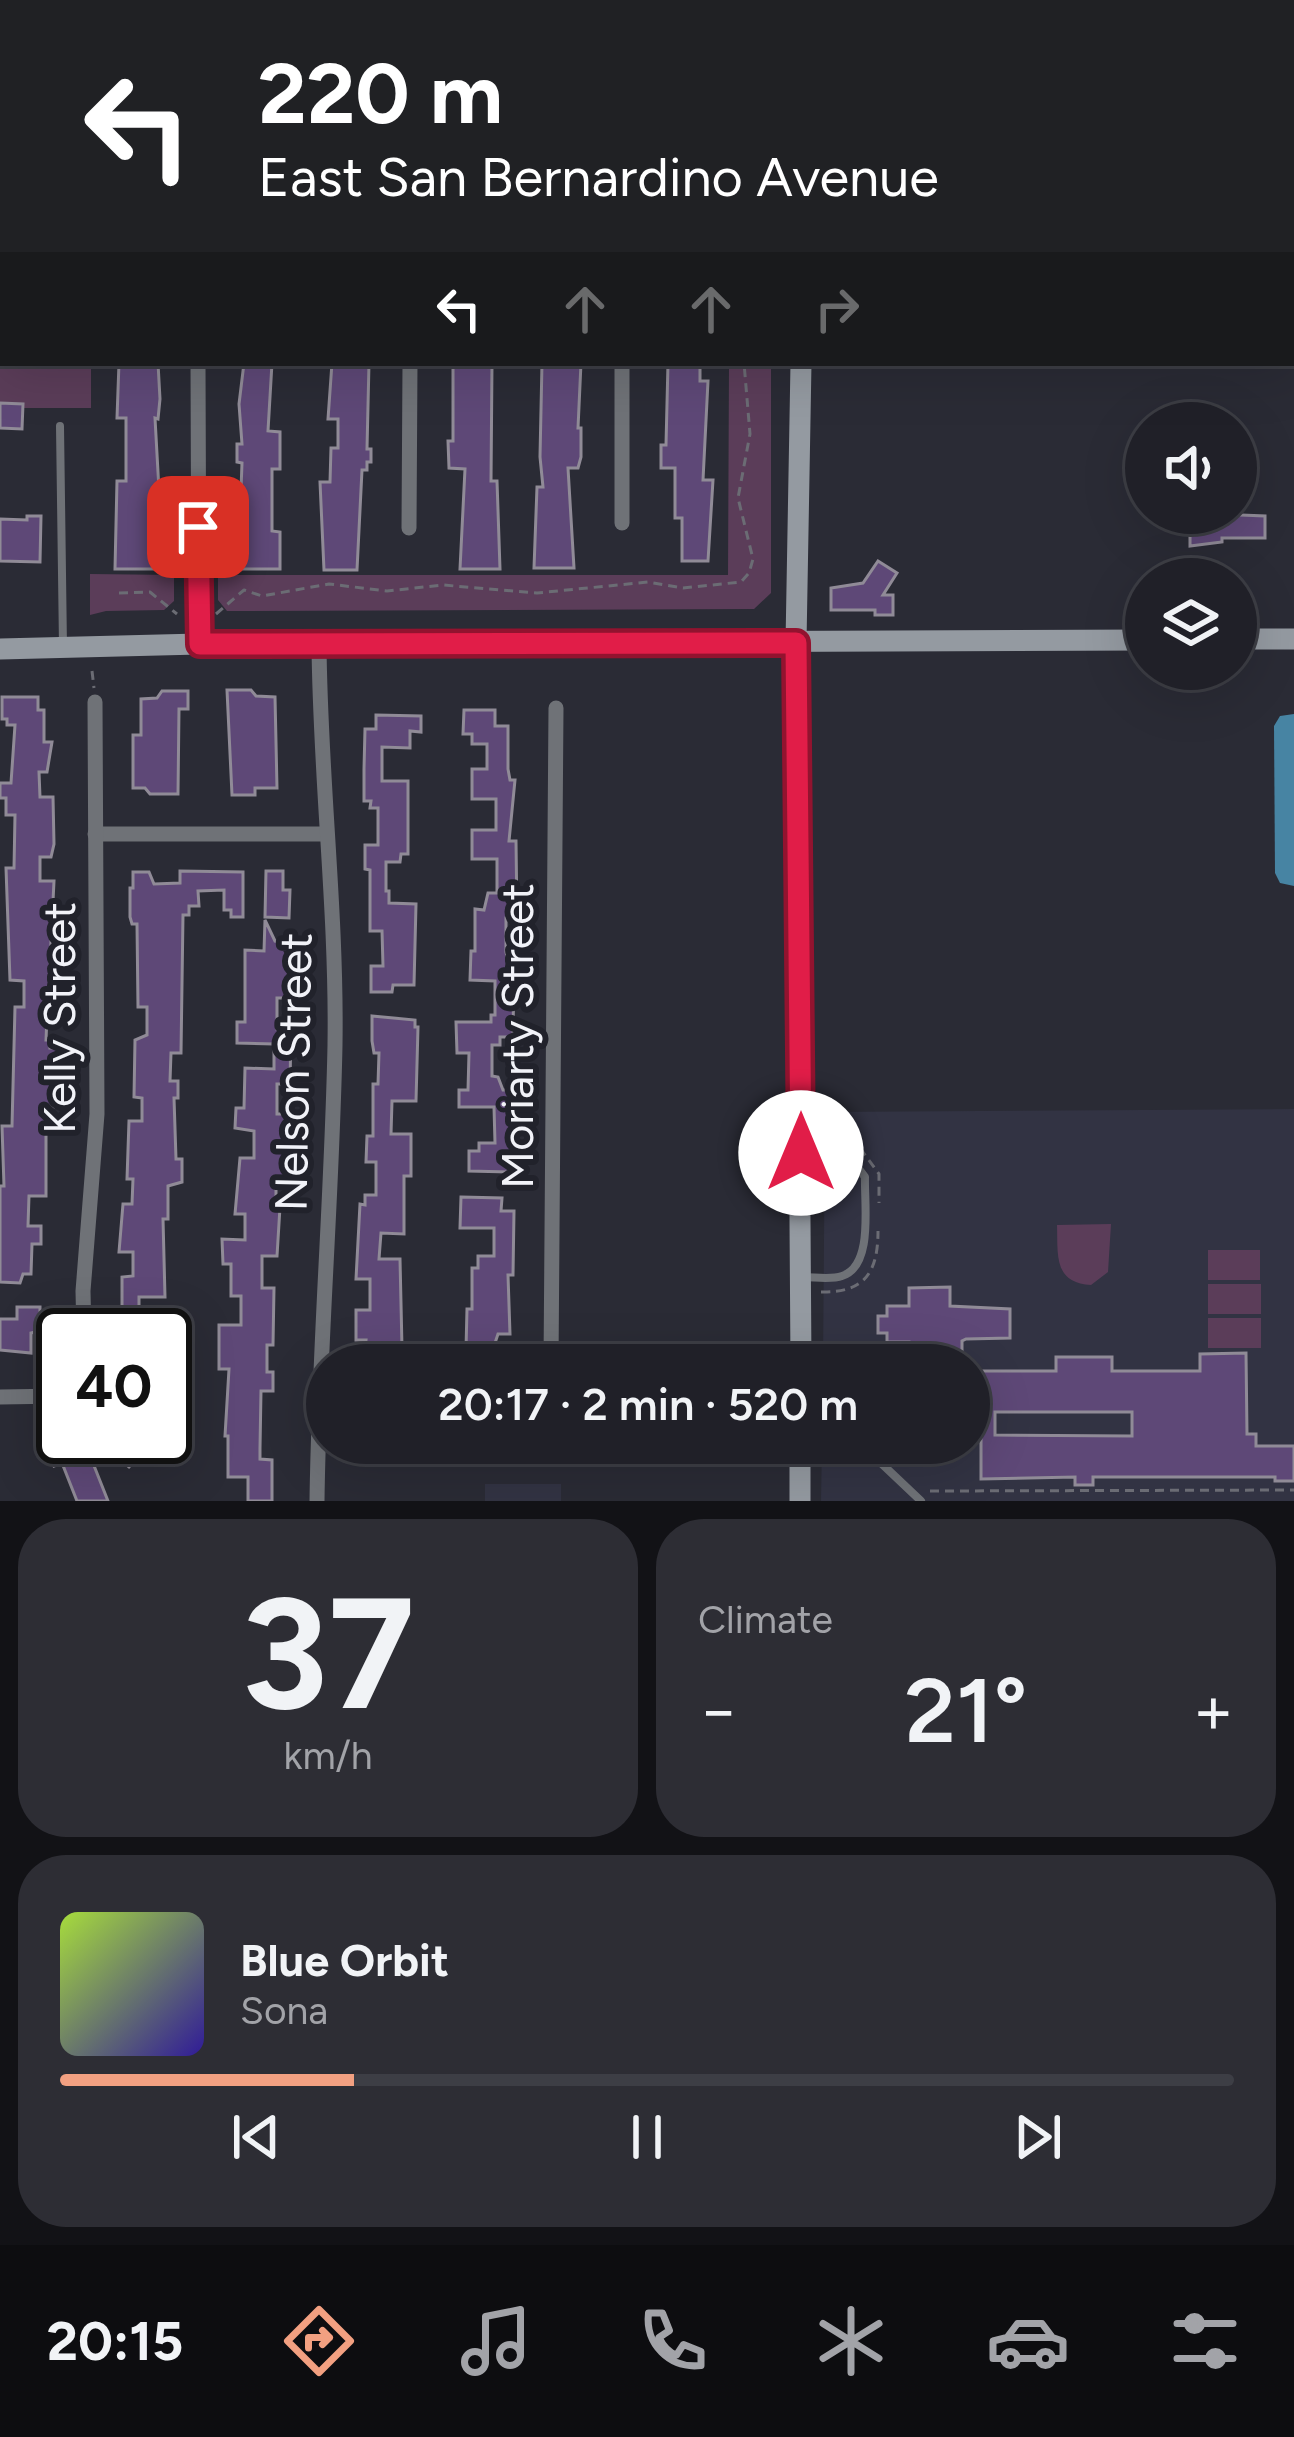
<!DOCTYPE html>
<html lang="en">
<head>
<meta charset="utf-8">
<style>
  body { margin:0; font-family:Figtree,sans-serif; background:#2d2d34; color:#f1f3f6; height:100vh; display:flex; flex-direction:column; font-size:45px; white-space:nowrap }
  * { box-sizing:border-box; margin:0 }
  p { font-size:39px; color:#a2a3a8 }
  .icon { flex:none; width:66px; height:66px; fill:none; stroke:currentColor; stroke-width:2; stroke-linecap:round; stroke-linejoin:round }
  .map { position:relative; height:1501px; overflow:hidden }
  .panel { display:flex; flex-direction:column; gap:18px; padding:18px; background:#121216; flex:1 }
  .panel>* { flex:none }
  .banner { position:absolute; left:0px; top:0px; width:1296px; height:366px; box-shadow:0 12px 48px #0002,0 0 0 3px #3d3e45; background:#202124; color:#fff; overflow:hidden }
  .tools { position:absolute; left:1125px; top:402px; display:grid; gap:24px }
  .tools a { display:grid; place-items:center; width:132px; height:132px; border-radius:50%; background:#202028; box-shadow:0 12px 48px #0002,0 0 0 3px #3d3e45; font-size:60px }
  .speed { position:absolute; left:36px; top:1308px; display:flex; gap:24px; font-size:60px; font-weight:700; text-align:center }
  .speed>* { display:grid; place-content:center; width:156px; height:156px; border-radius:50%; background:#202028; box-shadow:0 12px 48px #0002,0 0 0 3px #3d3e45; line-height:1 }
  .speed .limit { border:6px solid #111; border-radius:18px; background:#fff; color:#111 }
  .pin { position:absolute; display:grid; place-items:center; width:102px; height:102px; color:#fff; margin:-51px; border-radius:24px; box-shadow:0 6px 18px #0006 }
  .me { position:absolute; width:132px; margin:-66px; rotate:0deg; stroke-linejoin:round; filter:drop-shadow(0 0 9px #0008) }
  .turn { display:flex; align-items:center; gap:42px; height:252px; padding:0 60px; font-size:54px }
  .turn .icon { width:156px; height:156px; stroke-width:2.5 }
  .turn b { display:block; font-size:84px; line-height:102px }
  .lanes { display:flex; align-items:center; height:114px; padding:0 60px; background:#0003; justify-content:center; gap:60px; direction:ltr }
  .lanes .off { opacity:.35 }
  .big { font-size:90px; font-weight:600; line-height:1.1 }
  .panel .card { flex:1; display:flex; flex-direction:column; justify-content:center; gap:18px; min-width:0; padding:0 42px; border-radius:48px; background:#2d2d34 }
  .panel .dial { align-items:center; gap:0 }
  .dial b { font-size:156px; line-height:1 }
  .song { display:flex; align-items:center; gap:36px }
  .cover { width:144px; height:144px; border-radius:18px; background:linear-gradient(135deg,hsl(80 70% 55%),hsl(250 70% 35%)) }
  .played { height:12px; border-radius:6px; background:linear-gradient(90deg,#f2a081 25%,#3d3e45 25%) }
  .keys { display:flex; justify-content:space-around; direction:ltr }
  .heat { display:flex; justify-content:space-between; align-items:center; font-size:66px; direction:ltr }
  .panel .tiles { flex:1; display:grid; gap:18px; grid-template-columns:1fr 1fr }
  .card:last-child { grid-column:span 2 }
  .trip { position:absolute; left:306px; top:1344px; width:684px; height:120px; border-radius:60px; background:#202028; box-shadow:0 12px 48px #0002,0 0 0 3px #3d3e45; font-weight:600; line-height:120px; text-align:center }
  .tab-bar { display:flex; height:192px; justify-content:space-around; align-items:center; background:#0d0d10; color:#a2a3a8 }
  .tab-bar .icon { width:84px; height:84px }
  .tab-bar .active { color:#f2a081 }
  .tab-bar b { font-size:54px; color:#f1f3f6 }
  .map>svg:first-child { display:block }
</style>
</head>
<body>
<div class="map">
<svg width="1294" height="1501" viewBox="0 0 1294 1501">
  <rect width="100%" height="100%" fill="#2a2b35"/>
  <g fill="#323343">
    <path d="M1294 1109V1501H821L822 1443H969V1365H823L825 1112Z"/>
    <rect x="485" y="1484" width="76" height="17"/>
  </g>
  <g fill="#5b3d59">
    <path d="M0 0H34L3 3V363H91V408H0Z"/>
    <path d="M92 0H685L674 3Z"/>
    <path d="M729 363H771V593L754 609 227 611 218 600V575H728Z"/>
    <path d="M90 574 174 575V601L164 610 106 611 90 615Z"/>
    <path d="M1111 1224 1108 1272 1091 1285C1053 1283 1058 1254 1057 1225Z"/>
    <rect x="1208" y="1250" width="52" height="30"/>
    <rect x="1208" y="1284" width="53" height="30"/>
    <rect x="1208" y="1318" width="53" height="30"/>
  </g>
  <path fill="#4784a3" d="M1294 714V886L1280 883 1275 873 1274 726 1280 716Z"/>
  <g fill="#5e4877" stroke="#908b97" stroke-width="3" fill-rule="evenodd">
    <path d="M119 363H158L160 399 158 419 155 418 160 508H155V569H115L117 481H126V418H117Z"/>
    <path d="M244 363H272L268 431 280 432V469H272V531L280 532V569H238L242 463 237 462V444H242L239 404Z"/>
    <path d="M332 363H369L367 449H371V462H367V470H362L357 570H324L320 482H330L331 448H338V419H328Z"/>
    <path d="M453 363H492L491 481H497L500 569H460L465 469 449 468 448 441H453Z"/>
    <path d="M542 363H581L578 428H581V457L578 468H568L574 568H534L537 487H543L540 457Z"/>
    <path d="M668 363H700V381H708L703 480H713L708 561H682V518H675V468H661V445H666Z"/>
    <path d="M0 403 23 404 22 429 0 428Z"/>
    <path d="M1190 513 1265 516V538H1222V542L1190 546Z"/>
    <path d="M27 516H41L40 562 0 561V519L27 520Z"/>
    <path d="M878 561 897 573 883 595H893V615H875V610H831V588L863 583Z"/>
    <path d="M227 690H251L256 696 275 697 277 788H255V795H232Z"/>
    <path d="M162 691H188V709H179L178 794H150L145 788H133V735H141V699L157 698Z"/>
    <path d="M2 697H38V710H44V742H52L47 772H39L40 797H53L54 844 51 857H40V881H54L50 962H56L59 1017 47 1016 46 1040H50V1048H58L57 1107H50V1117H46V1196H29L28 1226H41V1244H32L31 1274H23L20 1283 0 1282V1186H4L2 1126H12L15 1007H24V981L10 980 6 868H14L15 815H6V798H0V783H11L15 725H7V719H2Z"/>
    <path d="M464 710H495V726H508V769L510 780H515L509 841H516L517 918H506V952L508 962H514L513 1037H500V1045H492V1076L498 1077 503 1090H516L509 1172 469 1171V1151H479V1143H495L494 1107H459V1090H468L469 1053H457L456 1022H491V1015H495V981L470 980 471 951H475V909L484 910 488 893H497V859H472V830H496V799H472V769H487V744H472V734H463Z"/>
    <path d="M376 715 421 716V732L410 731V748L382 747V781H408V854H401L400 862H386V891H389V903L416 904 414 985H393L392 992H371V966H383L382 931H370V870L365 869V845H378V808H370L371 801H364V769L365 729H376Z"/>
    <path d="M180 871 243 872V917H231V910H224V890L198 891 199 906H189V915H183L181 1053H171L170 1081H178V1098H174L176 1159H182V1182L168 1186V1219H163L165 1297H139V1322H155V1335H122V1277L133 1276V1252H119L123 1204H132L133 1179H127L129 1121H142V1098L134 1097 135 1040 147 1035V1007H138L137 924H132L130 917V888H133V872H149L154 884 180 883Z"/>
    <path d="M266 871H283V890H290L289 918 265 917Z"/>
    <path d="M265 920 275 941 291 943 289 998H277V1029H291L290 1084H277V1114H290V1138H286V1177H276V1207H280L277 1256H262V1288H274L273 1345H267V1372H273V1391H261L260 1448V1459L272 1460V1501H248V1477H228V1436H225L229 1369H219V1325H241V1296H231V1264H223L222 1239 245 1240V1214H235L240 1158H254V1131L235 1128 236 1108H244L245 1068 274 1069V1044L237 1043V1022H245V950L264 951Z"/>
    <path d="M372 1016 415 1020V1027H418L416 1101H392L391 1134H411V1176H404V1234L381 1233 379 1259H400L402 1348H365L366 1340H356V1310H370V1279H356L360 1204 365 1205V1195H376V1162H366L367 1136H373V1084H378L379 1053H374L372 1041Z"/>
    <path d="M461 1197 502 1198 501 1211H514L513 1275H508L510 1334H498L493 1349H466L467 1309H472V1268H478V1256H494V1228H460Z"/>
    <path d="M950 1287V1306L1010 1309V1338L966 1339 962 1341V1365H909V1342H887V1333H878V1316H887V1306H909V1288Z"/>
    <path d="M17 1307H40V1331L31 1333V1353L0 1350V1319H17Z"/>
    <path d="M1246 1353 1247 1434H1256V1446H1294V1481H1275V1477H1093V1485H1075V1477L981 1479V1371H1056V1357H1112V1371H1200V1354ZM995 1412H1132V1436L995 1435Z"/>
    <path d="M165 1363H191V1379H182L181 1398H165Z"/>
    <path d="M109 1437H132L145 1450 129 1467 102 1444Z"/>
    <path d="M67 1438 71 1449 85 1443 108 1501H77L62 1463 54 1466 46 1446Z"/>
    <path d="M429 1443H458L453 1465H429Z"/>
  </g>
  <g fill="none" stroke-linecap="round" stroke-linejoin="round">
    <g stroke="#6b6c74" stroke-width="3" stroke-dasharray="9 6" stroke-linecap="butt">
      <path d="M190 0 194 3"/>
      <path d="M301 0 302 3"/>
      <path d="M680 0 681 3"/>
      <path d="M119 593 150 592 177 614"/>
      <path d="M216 614 244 590 262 596 329 584 387 591 443 585 537 593 648 582 683 588 741 582 749 573 753 559 738 498 750 434 744 363"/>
      <path d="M92 671 94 688"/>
      <path d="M824 1138 851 1143"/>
      <path d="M860 1148 879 1174V1203"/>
      <path d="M821 1292C865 1293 878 1272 878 1231"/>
      <path d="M858 1355 871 1365"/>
      <path d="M930 1491 1294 1490"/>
    </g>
    <g stroke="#6f7277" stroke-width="8">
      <path d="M60 426 63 647"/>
      <path d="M803 1277C815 1277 831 1280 842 1276 874 1266 864 1203 865 1177L849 1156 805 1152"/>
      <path d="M804 1356 834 1358 849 1365"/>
      <path d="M878 1443 882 1464 921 1501"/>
    </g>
    <g stroke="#6f7277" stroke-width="15">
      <path d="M1293 15H1294"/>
      <path d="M198 363 199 644"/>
      <path d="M622 523V363"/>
      <path d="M409 528 410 363"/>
      <path d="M95 834H325"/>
      <path d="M84 1335 83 1291 97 1114 95 702"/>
      <path d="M551 1365 556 708"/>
      <path d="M0 1397 63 1396"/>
      <path d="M317 1501C319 1349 332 1197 335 1045 337 911 320 778 319 644"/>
    </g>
    <g stroke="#949aa1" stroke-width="21">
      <path d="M806 0V3"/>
      <path d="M1236 639H1294"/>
      <path d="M0 649 199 644 1146 640"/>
      <path d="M801 1365 796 643 801 363"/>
      <path d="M800 1501V1443"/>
    </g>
  </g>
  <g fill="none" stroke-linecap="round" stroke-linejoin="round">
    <g stroke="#92132f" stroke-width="30">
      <path id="route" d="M198 527 200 644 796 643 801 1153"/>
    </g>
    <use href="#route" stroke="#e11d48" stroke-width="21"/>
  </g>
  <g text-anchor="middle" stroke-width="12" stroke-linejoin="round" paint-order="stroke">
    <g font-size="45" fill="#f1f2f8" stroke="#21222b">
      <text transform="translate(59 1018) rotate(-90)" y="16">Kelly Street</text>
      <text transform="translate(517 1036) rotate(-90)" y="16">Moriarty Street</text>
      <text transform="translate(293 1072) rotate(-89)" y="16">Nelson Street</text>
    </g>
  </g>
</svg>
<div class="tools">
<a><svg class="icon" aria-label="sound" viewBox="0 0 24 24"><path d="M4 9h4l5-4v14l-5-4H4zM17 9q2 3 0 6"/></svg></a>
<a><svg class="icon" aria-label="layers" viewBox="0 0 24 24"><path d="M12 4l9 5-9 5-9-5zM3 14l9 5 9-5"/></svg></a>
</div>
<div class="speed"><div class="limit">40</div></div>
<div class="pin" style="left:198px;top:527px;background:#d93025"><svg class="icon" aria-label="arrive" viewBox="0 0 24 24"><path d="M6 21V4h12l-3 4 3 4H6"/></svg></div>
<svg class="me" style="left:801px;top:1153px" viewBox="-20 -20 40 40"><circle r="19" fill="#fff"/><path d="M0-13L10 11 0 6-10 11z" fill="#e11d48"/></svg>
<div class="trip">20:17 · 2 min · 520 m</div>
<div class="banner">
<div class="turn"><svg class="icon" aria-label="left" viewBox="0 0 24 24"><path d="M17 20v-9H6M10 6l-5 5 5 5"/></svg><div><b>220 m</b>East San Bernardino Avenue</div></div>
<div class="lanes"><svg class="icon" aria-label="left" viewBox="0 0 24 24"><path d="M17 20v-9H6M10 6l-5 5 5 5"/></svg><svg class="icon off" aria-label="ahead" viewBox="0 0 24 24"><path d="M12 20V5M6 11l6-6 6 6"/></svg><svg class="icon off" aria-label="ahead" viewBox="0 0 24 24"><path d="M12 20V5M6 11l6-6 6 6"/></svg><svg class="icon off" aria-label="right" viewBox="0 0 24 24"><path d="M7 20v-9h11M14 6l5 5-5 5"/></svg></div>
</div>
</div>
<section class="panel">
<div class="tiles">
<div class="card dial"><b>37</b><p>km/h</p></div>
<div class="card"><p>Climate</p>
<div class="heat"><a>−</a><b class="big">21°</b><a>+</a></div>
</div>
<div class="card">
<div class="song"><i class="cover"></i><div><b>Blue Orbit</b><p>Sona</p></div></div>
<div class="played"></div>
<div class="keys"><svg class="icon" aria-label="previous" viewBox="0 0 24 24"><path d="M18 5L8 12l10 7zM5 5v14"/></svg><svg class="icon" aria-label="pause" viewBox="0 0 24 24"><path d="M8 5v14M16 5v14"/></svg><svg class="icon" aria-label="next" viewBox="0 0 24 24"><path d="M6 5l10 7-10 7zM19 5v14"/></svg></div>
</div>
</div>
</section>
<nav class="tab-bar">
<b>20:15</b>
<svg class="icon active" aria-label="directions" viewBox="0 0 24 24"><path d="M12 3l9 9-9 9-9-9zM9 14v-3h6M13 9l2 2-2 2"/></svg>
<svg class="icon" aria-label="music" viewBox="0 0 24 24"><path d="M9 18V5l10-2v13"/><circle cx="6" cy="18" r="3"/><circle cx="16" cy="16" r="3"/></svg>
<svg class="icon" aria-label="phone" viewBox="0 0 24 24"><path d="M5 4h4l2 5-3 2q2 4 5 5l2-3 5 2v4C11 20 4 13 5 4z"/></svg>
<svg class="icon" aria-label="climate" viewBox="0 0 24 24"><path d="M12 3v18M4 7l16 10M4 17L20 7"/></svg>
<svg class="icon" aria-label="car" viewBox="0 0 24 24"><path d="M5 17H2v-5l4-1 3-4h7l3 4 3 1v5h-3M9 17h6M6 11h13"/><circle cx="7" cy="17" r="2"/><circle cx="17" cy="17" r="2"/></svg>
<svg class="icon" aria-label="filters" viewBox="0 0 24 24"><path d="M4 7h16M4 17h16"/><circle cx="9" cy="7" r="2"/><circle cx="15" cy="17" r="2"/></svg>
</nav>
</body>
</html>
